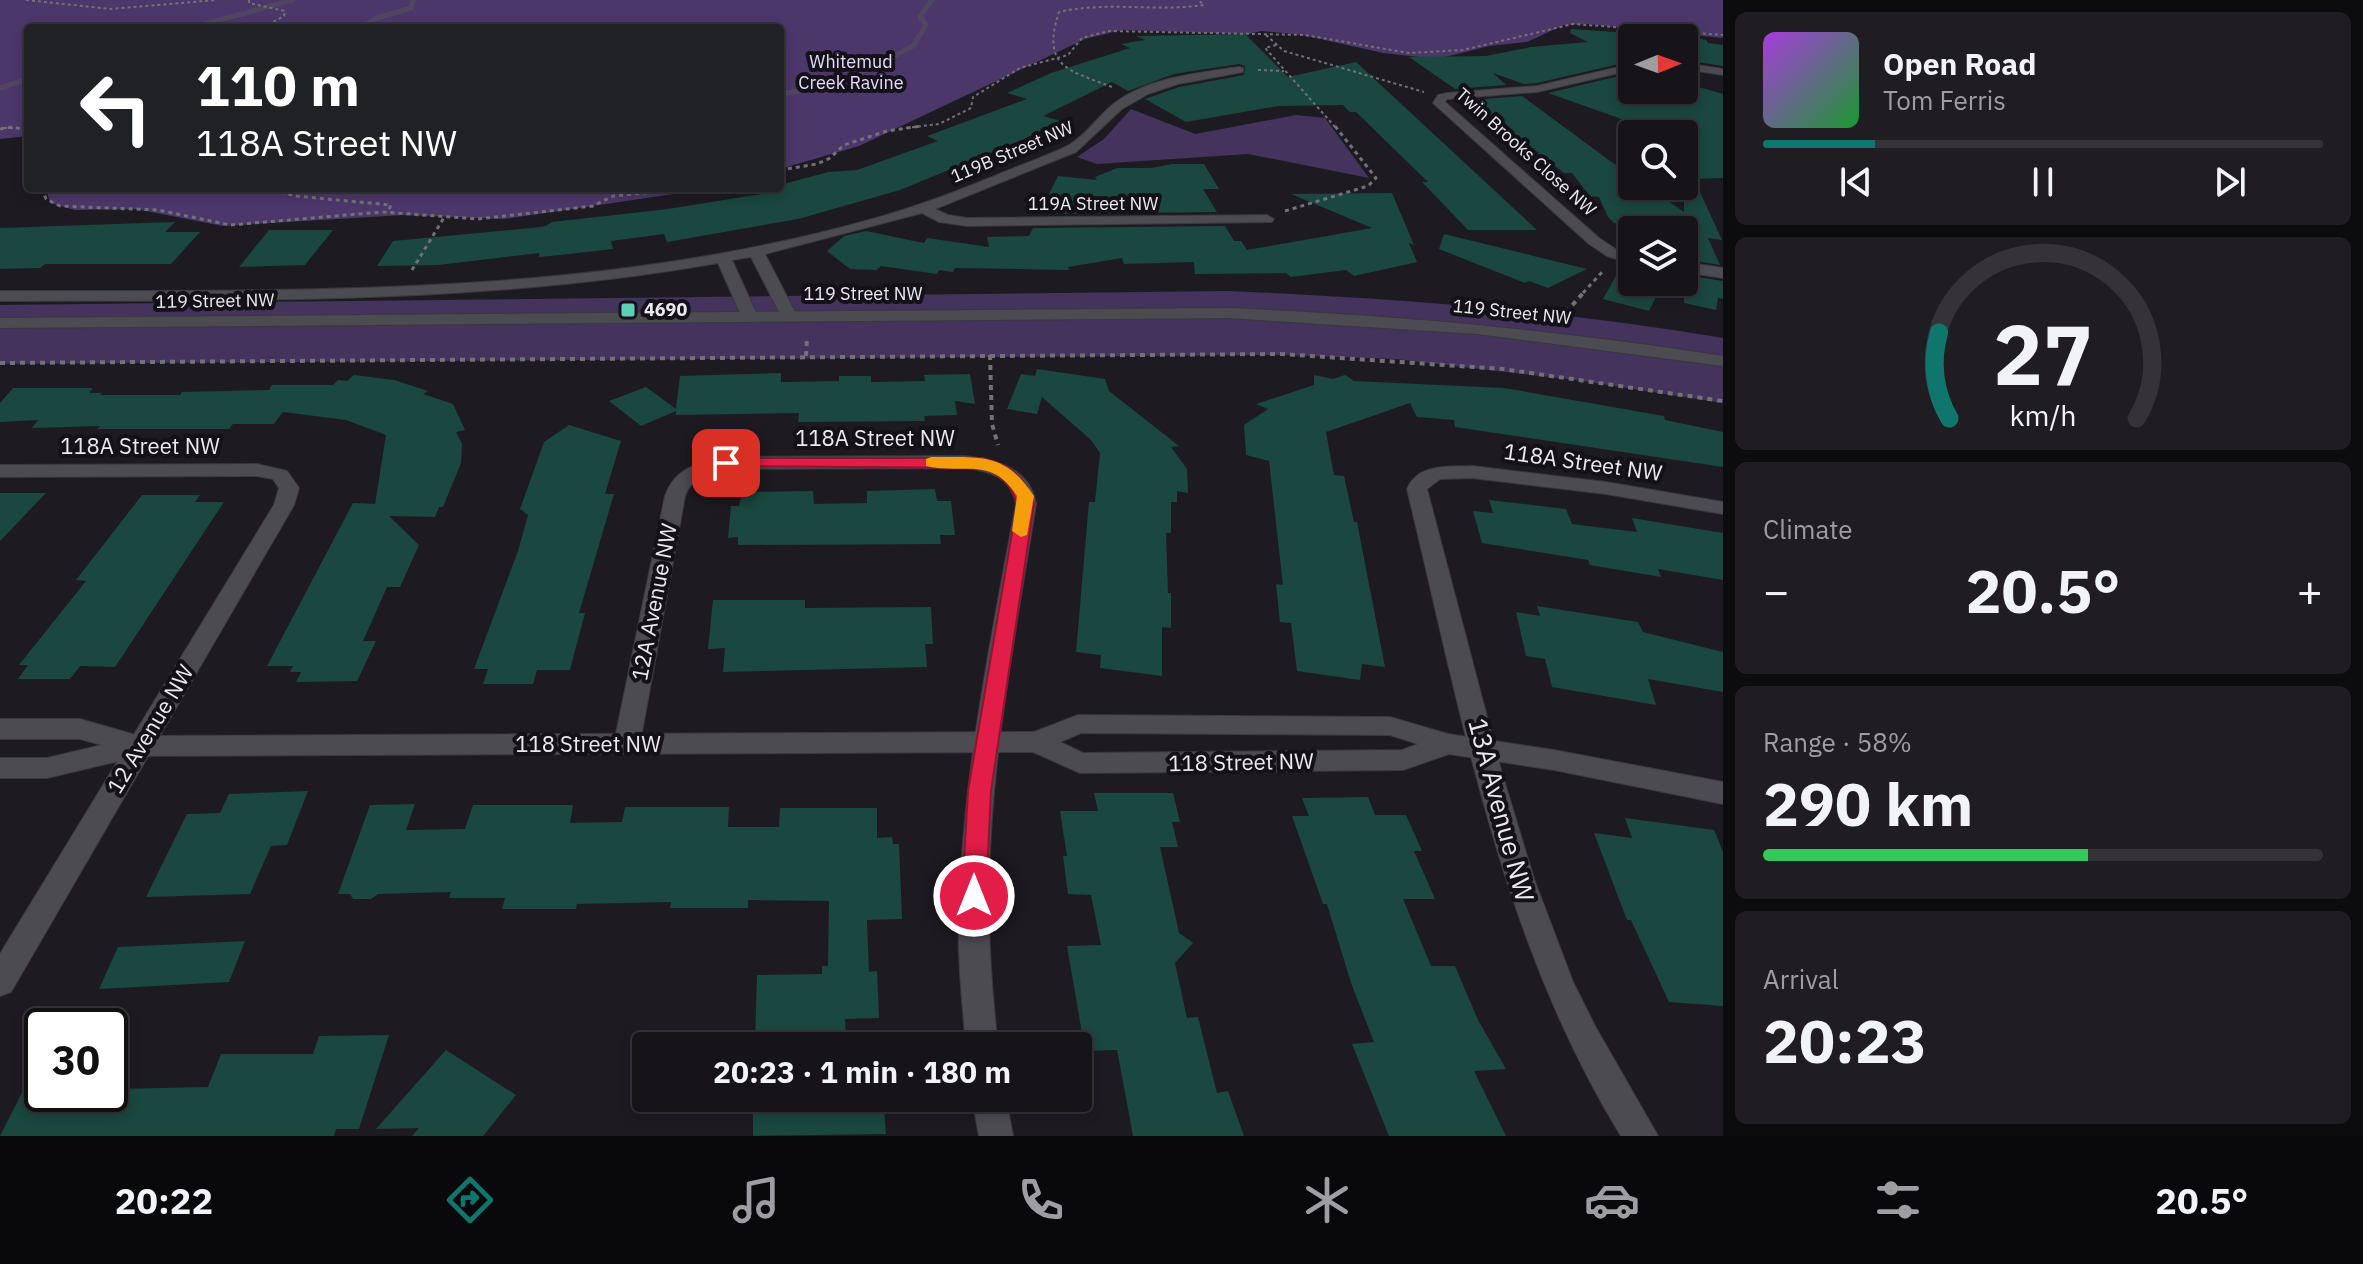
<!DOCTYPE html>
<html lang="en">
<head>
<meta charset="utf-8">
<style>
  body { margin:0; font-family:"IBM Plex Sans",sans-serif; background:#1f1d22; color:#f1f3f6; height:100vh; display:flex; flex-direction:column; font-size:30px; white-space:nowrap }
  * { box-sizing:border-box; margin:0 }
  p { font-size:26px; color:#9e9ea2 }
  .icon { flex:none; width:44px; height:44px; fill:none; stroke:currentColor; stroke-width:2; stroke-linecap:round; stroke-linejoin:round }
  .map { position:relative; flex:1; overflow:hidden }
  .sheet { display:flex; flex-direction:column; gap:12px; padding:12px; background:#0c0b0e; width:640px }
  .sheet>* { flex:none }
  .guide { position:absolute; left:24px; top:24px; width:760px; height:168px; border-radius:8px; box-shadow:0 4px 12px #0003,0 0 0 2px #353338; background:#202124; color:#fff; overflow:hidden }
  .needle { width:52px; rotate:89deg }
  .tools { position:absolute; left:1618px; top:24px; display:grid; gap:16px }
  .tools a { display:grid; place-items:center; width:80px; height:80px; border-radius:8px; background:#161419; box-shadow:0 4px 12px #0003,0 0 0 2px #353338; font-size:40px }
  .speed { position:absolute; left:24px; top:1008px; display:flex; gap:16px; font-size:40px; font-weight:700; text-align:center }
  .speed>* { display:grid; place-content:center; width:104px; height:104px; border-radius:50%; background:#161419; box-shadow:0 4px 12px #0003,0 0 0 2px #353338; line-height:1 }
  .speed .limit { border:4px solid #111; border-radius:12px; background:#fff; color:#111 }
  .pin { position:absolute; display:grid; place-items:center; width:68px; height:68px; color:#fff; margin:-34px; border-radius:16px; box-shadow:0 4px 12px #0006 }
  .me { position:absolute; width:88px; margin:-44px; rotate:0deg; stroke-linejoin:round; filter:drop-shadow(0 0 6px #0008) }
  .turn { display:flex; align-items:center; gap:28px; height:168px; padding:0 40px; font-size:36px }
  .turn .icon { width:104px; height:104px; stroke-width:2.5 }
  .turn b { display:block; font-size:56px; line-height:68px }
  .big { font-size:60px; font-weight:700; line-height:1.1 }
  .sheet .tile { flex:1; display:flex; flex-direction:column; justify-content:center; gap:12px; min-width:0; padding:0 28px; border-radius:12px; background:#1f1d22 }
  .sheet .dial { align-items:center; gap:0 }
  .dial svg { height:208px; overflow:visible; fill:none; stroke:#353338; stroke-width:7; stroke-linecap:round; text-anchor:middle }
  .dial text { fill:#f1f3f6; stroke:none }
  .song { display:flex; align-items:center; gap:24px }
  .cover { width:96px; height:96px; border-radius:12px; background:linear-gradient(135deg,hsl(280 70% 55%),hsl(130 70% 35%)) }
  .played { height:8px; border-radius:4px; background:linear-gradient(90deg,#0f766e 20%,#353338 20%) }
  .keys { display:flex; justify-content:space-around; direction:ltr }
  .heat { display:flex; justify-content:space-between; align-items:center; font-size:44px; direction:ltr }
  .charge { height:12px; border-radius:6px; background:linear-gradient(90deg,#34c759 58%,#353338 0) }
  .trip { position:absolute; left:632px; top:1032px; width:460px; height:80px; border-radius:8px; background:#161419; box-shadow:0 4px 12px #0003,0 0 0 2px #353338; font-weight:700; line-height:80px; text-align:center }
  .dock { display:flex; height:128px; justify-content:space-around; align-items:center; background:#09080a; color:#9e9ea2 }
  .dock .icon { width:56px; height:56px }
  .dock .current { color:#0f766e }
  .dock b { font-size:36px; color:#f1f3f6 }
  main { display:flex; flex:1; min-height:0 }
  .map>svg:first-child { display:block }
</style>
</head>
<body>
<main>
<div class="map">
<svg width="1723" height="1136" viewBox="0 0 1723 1136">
  <rect width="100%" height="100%" fill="#1d1b21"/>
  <g fill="#43335d">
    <path d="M1131 109 1195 134 1296 115 1325 118 1369 178 1248 154 1097 164 1077 157 1104 139Z"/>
    <path d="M1227 291C1393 298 1559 310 1723 338V403L1576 380 1395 359 1282 355 0 364V305Z"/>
  </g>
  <g fill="#4b376a">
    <path d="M0 0H1723V38L1588 24 1564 25 1527 42 1489 46 1437 59 1383 53 1303 35 1261 31 1249 34 1122 30 1085 39 859 146 780 169V28H28V136L0 139Z"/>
    <path d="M46 188H714L504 219 403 215 223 226 136 209 75 210 50 203Z"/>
  </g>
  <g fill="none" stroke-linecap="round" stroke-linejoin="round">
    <g stroke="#514661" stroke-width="5">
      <path d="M190 28 293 0"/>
      <path d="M360 28 377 18 411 8 413 0"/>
      <path d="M0 88 28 79"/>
      <path d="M780 95 845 80 885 61 913 46 926 25 920 17 932 0"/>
    </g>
  </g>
  <g fill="#1a473f">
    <path d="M1571 29 1659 35 1665 32 1706 40 1708 43 1723 45V66L1684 60V38H1632V61L1537 83 1524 84 1493 73 1506 85 1455 89 1409 57 1486 56 1531 47 1588 42 1570 33Z"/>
    <path d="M1245 34 1288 77 1356 62 1537 230H1468L1422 182H1428L1356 112H1350L1343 105 1278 106 1186 122 1145 99 1179 87 1244 75 1245 66 1239 64 1174 74 1128 91 1112 82 1043 116 1061 121 1024 139 900 190 798 219 667 242 664 234 611 241 613 249 560 255 539 257V253L438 265 377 266 393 241 532 228 546 226 552 222 668 209 761 194 757 191 780 188V185L828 172 857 170 938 141 927 136 1027 99 1007 93 1051 73 1130 48 1121 44 1145 40 1136 36Z"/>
    <path d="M1632 73V90H1684V83L1723 94V178L1694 179 1722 240 1708 238 1720 265 1684 259V230H1635L1633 225 1614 223 1608 217 1599 197 1590 196 1572 173H1564L1471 100 1522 96 1632 177V186H1643L1654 191 1684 212V134H1664L1548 93Z"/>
    <path d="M1172 164H1204L1219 189H1203L1217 212 1039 214 1058 176 1097 180 1095 177 1117 168H1151Z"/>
    <path d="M1392 193 1414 245 1409 243 1417 262 1354 276 1346 270 1291 277 1286 273 1195 274 1194 262 1124 264 1122 258 1068 267 1069 270 955 268 953 272 939 270 937 274 881 266 876 270 850 269 827 251 844 236 866 231 924 243 927 238 989 247 987 237 1029 236 1033 228 1225 226 1234 241H1241L1247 250 1372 228 1291 194Z"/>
    <path d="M175 222 165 232H200L171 264H45L40 268 0 269V228Z"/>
    <path d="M269 230H333L305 265 239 267Z"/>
    <path d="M1444 234 1587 269 1548 288 1529 281 1525 283 1439 249Z"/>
    <path d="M1684 275 1723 281V299L1718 298 1716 310 1684 303Z"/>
    <path d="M1616 276 1661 287 1649 311 1603 299Z"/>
    <path d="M1037 369 1105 379 1109 391 1179 446 1171 447 1187 469 1188 493 1177 491V502H1171V533H1166L1168 593H1171V628L1162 627V676L1100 668 1101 655 1076 652 1089 502H1095L1100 453 1091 440 1042 397 1037 414 1007 409 1021 374 1035 376Z"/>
    <path d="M781 373V382L839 381V376H871V382L925 381 924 375 970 374 975 404 955 401 957 415 924 416 925 421 798 422 799 413 676 415V411L641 426 609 401 646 387 676 409 680 376Z"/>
    <path d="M354 375 394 380 428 391 423 394 453 404 465 430 456 432 462 444 461 463 443 507H439L435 517 389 516 419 545 400 587H387L363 641H376L357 681 296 682 301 672H290L293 666H267L353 503 375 504 386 435 346 420 283 412 274 424H233L229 429H97L100 426 32 428 38 420 0 422V403L13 388H93L89 393H102L100 395H180L182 392 269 390 272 385H333L338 380 347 381Z"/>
    <path d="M1314 375 1333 379 1345 375 1354 381 1504 388 1664 416 1665 420 1723 432V467L1455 427 1454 420 1417 417 1410 403 1326 432 1334 475 1344 476 1354 522H1357L1385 667 1362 664 1360 680 1297 671 1291 623 1280 622 1276 584 1283 585 1269 461 1246 455 1244 425 1268 409 1256 404 1314 385Z"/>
    <path d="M569 425 621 441 605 494H614L579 613H585L570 670H537L533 684H483L488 669H474L518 551 528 515 520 509 544 442Z"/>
    <path d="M935 489 937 501H951L955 535H940L941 544 738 545V537L728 538 731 506H739L742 492 813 491 814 504 867 503V491Z"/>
    <path d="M0 493H46L0 541Z"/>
    <path d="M142 495H200L195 502H224L115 667 80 666 70 679H18L28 665H19L86 581 76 580Z"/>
    <path d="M1489 500 1566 509 1572 524 1596 527 1637 532 1632 518 1723 533V580L1658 569 1661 577 1590 565 1588 560 1482 543 1473 511 1493 513Z"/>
    <path d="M713 600H805V608L931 607 933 644H925L927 667 723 672 725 648 708 649Z"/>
    <path d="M1537 606 1638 622 1643 632 1723 652V692L1648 679 1656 705 1552 687 1545 659 1526 656 1516 612 1540 616Z"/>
    <path d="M308 791 287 845 271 846 250 894 146 897 187 814 220 813 229 794Z"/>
    <path d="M1094 793H1173L1180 822H1172L1178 847H1160L1179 933 1193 943 1175 963 1187 1018 1198 1017 1217 1093 1228 1091 1244 1136H1133L1117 1050 1085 1051 1067 946 1101 945 1091 895 1068 894 1063 856H1067L1060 811H1098Z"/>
    <path d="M1368 797 1375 815H1406L1422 851H1414L1435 899H1403L1431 966H1455L1478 1020 1506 1069 1474 1071 1506 1136H1389L1352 1044 1374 1042 1351 983 1327 904H1323L1292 816H1309L1302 798Z"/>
    <path d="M415 804 406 830 465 829 473 805H573L570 823 622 822 625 807H729L728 827H779L780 808H877V838L892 837 893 844H899L902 919 867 920 869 972 877 971 879 1018 845 1019 846 1041 755 1043 757 975 822 974V966H828L829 901 748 900V908H670L671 902 577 904 576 909H502L505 898H449L451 892 378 894 371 899H353L350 894H338L370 805Z"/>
    <path d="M1625 818 1714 830 1723 852V1006L1669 1002 1631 920H1627L1594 833 1632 838Z"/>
    <path d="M245 941 229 982 99 989 118 947Z"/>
    <path d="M389 1035 359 1129H336L334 1136H0L42 1053V1094H110L112 1089 208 1087 221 1054H313L319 1036Z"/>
    <path d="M446 1050 516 1095 483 1136H412L419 1128 376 1129Z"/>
    <path d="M753 1098H883L886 1134 753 1136Z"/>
  </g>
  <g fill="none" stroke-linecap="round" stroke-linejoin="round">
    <g stroke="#3a383d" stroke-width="2">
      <g id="minor">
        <path d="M1684 63 1723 69V75L1684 69Z"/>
        <path d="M1632 64V70L1537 92 1447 99 1445 102 1599 238 1617 250 1632 254V264L1607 256 1589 244 1433 103 1438 95 1447 93 1537 86Z"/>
        <path d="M1239 67 1243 68V72L1178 84 1148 94 1122 109 1076 152 935 209 948 215 967 218 1267 215 1274 219 1272 222 967 226 939 222 922 213 765 254 796 314 788 319 780 314 751 257 732 260 757 315 749 320 741 315 718 263C481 305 240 300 0 301V291C292 290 592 299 876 218 922 205 966 188 1009 170 1029 162 1050 155 1069 145 1088 134 1099 114 1116 102 1151 77 1198 73 1239 67Z"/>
        <path d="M1684 262 1723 268V278L1684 272Z"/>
        <path d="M965 456C997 460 1030 468 1036 504 1015 638 987 775 989 912 989 957 993 1001 998 1046H966C962 1000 957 953 959 907 964 771 991 637 1016 504 1011 477 990 471 965 468L726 469C708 473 692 477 685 496L640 743 636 750 627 753 618 750 614 743 665 496C675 467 699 463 726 457Z"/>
        <path d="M257 464 287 471 299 488 294 505 11 992 0 996V954L274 505 279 488 273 479 257 476 0 477V465Z"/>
        <path d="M1472 466 1606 482 1723 502V514L1606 494 1472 478 1440 479 1427 489 1501 770 1534 879 1573 982 1595 1026 1658 1136H1621C1500 939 1461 711 1407 489 1418 463 1448 467 1472 466Z"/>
        <path d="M972 1098H1006L1013 1136H979Z"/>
      </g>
    </g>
    <g stroke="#3a383d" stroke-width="2">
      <g id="tertiary">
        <path d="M1229 308C1395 315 1559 330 1723 356V366L1477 334 1229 318 0 328V318Z"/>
        <path d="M1078 715 1390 717 1448 734 1554 750 1723 782V804L1554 770 1449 754 1403 770 1080 773 1033 752 140 756 47 778H0V758H47L102 745 80 739H0V719H80L139 736 1034 732ZM1081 733 1390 735 1418 744 1402 750 1083 753 1060 742Z"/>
      </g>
    </g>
    <g stroke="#737177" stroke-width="2" stroke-dasharray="3 3" stroke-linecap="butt">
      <path d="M26 0 111 9 216 0"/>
      <path d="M249 0V3L285 11 284 16 262 28"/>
      <path d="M1266 35 1284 51 1424 92"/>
      <path d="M1276 45 1265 48 1336 128"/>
      <path d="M1258 70 1284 71"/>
      <path d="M1112 87C1068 70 1041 67 1059 12 1107 1 1156 12 1204 5L1198 0"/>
      <path d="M4 128H19"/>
      <path d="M906 128 939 124 971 108 973 97 1020 68 1068 55 1082 38 1109 31 1305 35 1409 53 1463 50 1573 24 1723 35"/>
    </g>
    <g stroke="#737177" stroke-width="3" stroke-dasharray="4 4" stroke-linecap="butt">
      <path d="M0 129 12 127 28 130"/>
      <path d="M780 170 817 164 830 158 844 145 887 131 921 126"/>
      <path d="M42 188 46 199 60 206 158 210 230 225 382 212 478 219 593 206 613 196 694 188"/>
      <path d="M265 188 296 196 391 205 388 212"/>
      <path d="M1285 211 1368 186 1376 178 1335 126"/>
      <path d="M412 270 445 216"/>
      <path d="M1583 293 1603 271"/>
    </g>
    <g stroke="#737177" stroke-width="4" stroke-dasharray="5 5" stroke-linecap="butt">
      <path d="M1559 320 1585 291"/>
      <path d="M990 355 992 424 998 445"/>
      <path d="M806 356 807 338"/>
      <path d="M0 363 1281 354 1503 369 1723 401"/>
    </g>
    <use href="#minor" fill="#4d4b52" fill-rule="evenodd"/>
    <use href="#tertiary" fill="#4d4b52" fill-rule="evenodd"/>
  </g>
  <path fill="#e11d48" stroke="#92132f" stroke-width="2" d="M726 458H983C1010 465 1026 477 1034 504L991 791 986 896 982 903 974 907 965 903 962 896 968 791 1017 504C1011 483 1002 475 982 468L720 466V459Z"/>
  <path fill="#f59e0b" d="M931 457C980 458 1004 451 1034 496L1027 535 1021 537 1012 531 1017 496C991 455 964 475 926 466V459Z"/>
  <rect fill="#5eceb8" stroke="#141218" stroke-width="3" x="620" y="302" width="16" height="16" rx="4"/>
  <g text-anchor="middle" stroke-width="8" stroke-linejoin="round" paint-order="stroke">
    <g font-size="18" fill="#e6dbfd" stroke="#141218">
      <text x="851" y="68">Whitemud<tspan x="851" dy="21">Creek Ravine</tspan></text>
    </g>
    <g font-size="18" fill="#eceaef" stroke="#141218">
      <text transform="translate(1012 152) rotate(-23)" y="6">119B Street NW</text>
      <text transform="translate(1526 152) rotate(42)" y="6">Twin Brooks Close NW</text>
      <text x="1093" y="210">119A Street NW</text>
      <text x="863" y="300">119 Street NW</text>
      <text transform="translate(215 301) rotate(-1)" y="6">119 Street NW</text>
      <text transform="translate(1512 312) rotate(6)" y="6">119 Street NW</text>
    </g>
    <g font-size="18" font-weight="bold" fill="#eceaef" stroke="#141218" text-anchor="start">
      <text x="644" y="316">4690</text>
    </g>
    <g font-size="22" fill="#eceaef" stroke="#141218">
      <text x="875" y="446">118A Street NW</text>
      <text x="140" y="454">118A Street NW</text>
      <text transform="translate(1583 462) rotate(8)" y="8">118A Street NW</text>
      <text transform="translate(654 602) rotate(-79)" y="8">12A Avenue NW</text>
      <text transform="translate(150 729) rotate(-59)" y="8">12 Avenue NW</text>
      <text x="588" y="752">118 Street NW</text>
      <text transform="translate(1241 762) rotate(-1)" y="8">118 Street NW</text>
    </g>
    <g font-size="26" fill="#eceaef" stroke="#141218">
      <text transform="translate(1501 810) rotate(75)" y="9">13A Avenue NW</text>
    </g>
  </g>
</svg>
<div class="tools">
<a><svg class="needle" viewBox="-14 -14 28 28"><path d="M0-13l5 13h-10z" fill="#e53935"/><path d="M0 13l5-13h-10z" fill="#9e9ea2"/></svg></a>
<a><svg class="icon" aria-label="search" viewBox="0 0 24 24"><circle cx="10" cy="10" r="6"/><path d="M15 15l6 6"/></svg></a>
<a><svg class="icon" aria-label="layers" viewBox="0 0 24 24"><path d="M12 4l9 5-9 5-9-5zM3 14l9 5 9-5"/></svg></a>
</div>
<div class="speed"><div class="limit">30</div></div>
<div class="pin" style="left:726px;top:463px;background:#d93025"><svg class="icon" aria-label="arrive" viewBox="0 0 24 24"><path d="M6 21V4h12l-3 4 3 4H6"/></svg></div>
<svg class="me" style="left:974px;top:896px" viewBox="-20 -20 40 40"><circle r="17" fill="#e11d48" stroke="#fff" stroke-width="3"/><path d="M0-11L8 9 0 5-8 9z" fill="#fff"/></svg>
<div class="trip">20:23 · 1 min · 180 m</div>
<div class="guide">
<div class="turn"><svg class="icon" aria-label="left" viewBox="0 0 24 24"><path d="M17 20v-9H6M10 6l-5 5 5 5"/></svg><div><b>110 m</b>118A Street NW</div></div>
</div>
</div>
<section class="sheet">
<div class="tile">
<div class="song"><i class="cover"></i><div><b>Open Road</b><p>Tom Ferris</p></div></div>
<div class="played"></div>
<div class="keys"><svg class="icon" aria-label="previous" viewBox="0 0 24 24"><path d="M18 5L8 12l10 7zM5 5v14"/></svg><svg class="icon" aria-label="pause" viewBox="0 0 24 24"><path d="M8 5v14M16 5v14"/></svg><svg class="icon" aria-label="next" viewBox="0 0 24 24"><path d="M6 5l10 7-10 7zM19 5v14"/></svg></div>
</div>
<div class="tile dial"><svg viewBox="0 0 100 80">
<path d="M14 69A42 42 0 1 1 86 69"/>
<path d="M14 69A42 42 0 0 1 10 36" stroke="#0f766e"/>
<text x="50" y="56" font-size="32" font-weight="700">27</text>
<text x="50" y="72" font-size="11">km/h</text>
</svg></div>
<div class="tile"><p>Climate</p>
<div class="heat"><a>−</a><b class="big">20.5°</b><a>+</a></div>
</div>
<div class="tile"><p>Range · 58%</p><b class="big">290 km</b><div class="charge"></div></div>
<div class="tile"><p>Arrival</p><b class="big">20:23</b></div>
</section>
</main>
<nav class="dock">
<b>20:22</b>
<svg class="icon current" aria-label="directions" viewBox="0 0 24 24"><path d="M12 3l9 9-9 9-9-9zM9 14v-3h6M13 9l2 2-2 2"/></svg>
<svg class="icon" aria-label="music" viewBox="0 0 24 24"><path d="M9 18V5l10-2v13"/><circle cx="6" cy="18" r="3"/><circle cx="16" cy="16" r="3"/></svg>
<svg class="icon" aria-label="phone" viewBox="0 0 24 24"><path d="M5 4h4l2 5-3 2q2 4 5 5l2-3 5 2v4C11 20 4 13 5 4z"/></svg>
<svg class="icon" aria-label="climate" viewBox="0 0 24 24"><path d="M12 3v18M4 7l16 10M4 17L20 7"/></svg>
<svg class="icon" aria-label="car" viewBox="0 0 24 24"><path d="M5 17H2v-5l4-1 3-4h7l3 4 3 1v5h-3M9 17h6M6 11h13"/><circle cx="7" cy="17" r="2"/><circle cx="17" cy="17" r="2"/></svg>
<svg class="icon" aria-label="filters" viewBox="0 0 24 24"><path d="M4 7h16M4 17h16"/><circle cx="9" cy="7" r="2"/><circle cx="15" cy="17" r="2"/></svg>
<b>20.5°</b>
</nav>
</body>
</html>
